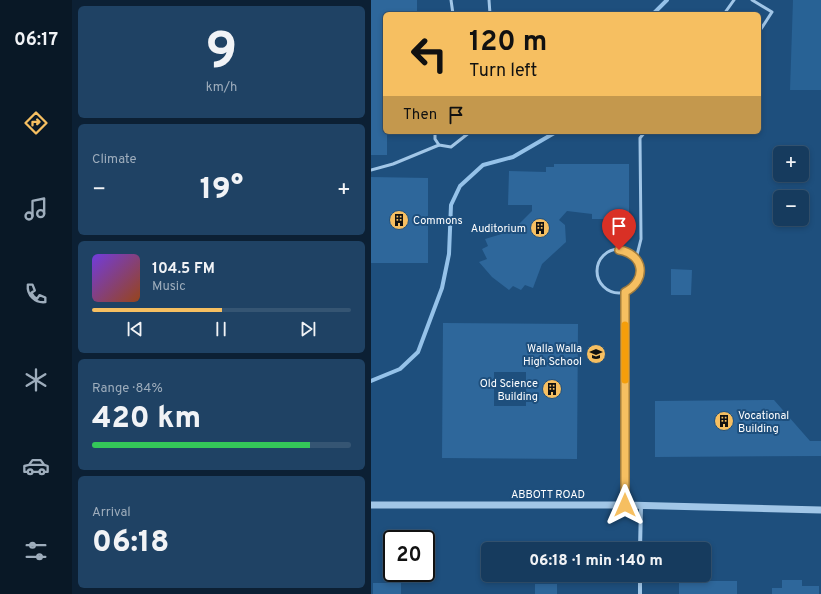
<!DOCTYPE html>
<html lang="en">
<head>
<meta charset="utf-8">
<style>
  body { margin:0; font-family:Overpass,sans-serif; background:#1f4264; color:#f1f3f6; height:100vh; display:flex; flex-direction:column; font-size:15px; white-space:nowrap }
  * { box-sizing:border-box; margin:0 }
  p { font-size:13px; color:#9eadbc }
  .icon { flex:none; width:22px; height:22px; fill:none; stroke:currentColor; stroke-width:2; stroke-linecap:round; stroke-linejoin:round }
  .map { position:relative; flex:1; overflow:hidden }
  .sheet { display:flex; flex-direction:column; gap:6px; padding:6px; background:#0c2034; width:299px }
  .sheet>* { flex:none }
  .banner { position:absolute; left:12px; top:12px; width:378px; height:122px; border-radius:6px; box-shadow:0 2px 6px #0003,0 0 0 1px #355573; background:#f6bf61; color:#111; overflow:hidden }
  .tools { position:absolute; left:402px; top:146px; display:grid; gap:8px }
  .tools a { display:grid; place-items:center; width:36px; height:36px; border-radius:6px; background:#163b5e; box-shadow:0 2px 6px #0003,0 0 0 1px #355573; font-size:20px }
  .speed { position:absolute; left:12px; top:530px; display:flex; gap:8px; font-size:20px; font-weight:700; text-align:center }
  .speed>* { display:grid; place-content:center; width:52px; height:52px; border-radius:50%; background:#163b5e; box-shadow:0 2px 6px #0003,0 0 0 1px #355573; line-height:1 }
  .speed .limit { border:2px solid #111; border-radius:6px; background:#fff; color:#111 }
  .pin { position:absolute; display:grid; place-items:center; width:34px; height:34px; color:#fff; margin:-41px -17px; border-radius:50% 50% 50% 0; rotate:-45deg; box-shadow:0 0 4px #0007 }
  .pin .icon { rotate:45deg }
  .me { position:absolute; width:44px; margin:-22px; rotate:0deg; stroke-linejoin:round; filter:drop-shadow(0 0 3px #0008) }
  .turn { display:flex; align-items:center; gap:14px; height:84px; padding:0 20px; font-size:18px }
  .turn .icon { width:52px; height:52px; stroke-width:2.5 }
  .turn b { display:block; font-size:28px; line-height:34px }
  .then { display:flex; align-items:center; height:38px; padding:0 20px; background:#0003; gap:8px; font-size:15px }
  .big { font-size:30px; font-weight:800; line-height:1.1 }
  .sheet .widget { flex:1; display:flex; flex-direction:column; justify-content:center; gap:6px; min-width:0; padding:0 14px; border-radius:6px; background:#1f4264 }
  .sheet .dial { align-items:center; gap:0 }
  .dial b { font-size:52px; line-height:1 }
  .song { display:flex; align-items:center; gap:12px }
  .cover { width:48px; height:48px; border-radius:6px; background:linear-gradient(135deg,hsl(260 70% 55%),hsl(20 70% 35%)) }
  .played { height:4px; border-radius:2px; background:linear-gradient(90deg,#f6bf61 50%,#355573 50%) }
  .keys { display:flex; justify-content:space-around; direction:ltr }
  .heat { display:flex; justify-content:space-between; align-items:center; font-size:22px; direction:ltr }
  .charge { height:6px; border-radius:3px; background:linear-gradient(90deg,#34c759 84%,#355573 0) }
  .trip { position:absolute; left:110px; top:542px; width:230px; height:40px; border-radius:6px; background:#163b5e; box-shadow:0 2px 6px #0003,0 0 0 1px #355573; font-weight:800; line-height:40px; text-align:center }
  main { display:flex; flex:1; min-height:0 }
  .tab-bar { display:flex; flex-direction:column; width:72px; justify-content:space-around; align-items:center; background:#091826; color:#9eadbc }
  .tab-bar .icon { width:28px; height:28px }
  .tab-bar .current { color:#f6bf61 }
  .tab-bar b { font-size:18px; color:#f1f3f6 }
  .map>svg:first-child { display:block }
</style>
</head>
<body>
<main>
<nav class="tab-bar">
<b>06:17</b>
<svg class="icon current" aria-label="directions" viewBox="0 0 24 24"><path d="M12 3l9 9-9 9-9-9zM9 14v-3h6M13 9l2 2-2 2"/></svg>
<svg class="icon" aria-label="music" viewBox="0 0 24 24"><path d="M9 18V5l10-2v13"/><circle cx="6" cy="18" r="3"/><circle cx="16" cy="16" r="3"/></svg>
<svg class="icon" aria-label="phone" viewBox="0 0 24 24"><path d="M5 4h4l2 5-3 2q2 4 5 5l2-3 5 2v4C11 20 4 13 5 4z"/></svg>
<svg class="icon" aria-label="climate" viewBox="0 0 24 24"><path d="M12 3v18M4 7l16 10M4 17L20 7"/></svg>
<svg class="icon" aria-label="car" viewBox="0 0 24 24"><path d="M5 17H2v-5l4-1 3-4h7l3 4 3 1v5h-3M9 17h6M6 11h13"/><circle cx="7" cy="17" r="2"/><circle cx="17" cy="17" r="2"/></svg>
<svg class="icon" aria-label="filters" viewBox="0 0 24 24"><path d="M4 7h16M4 17h16"/><circle cx="9" cy="7" r="2"/><circle cx="15" cy="17" r="2"/></svg>
</nav>
<section class="sheet">
<div class="widget dial"><b>9</b><p>km/h</p></div>
<div class="widget"><p>Climate</p>
<div class="heat"><a>−</a><b class="big">19°</b><a>+</a></div>
</div>
<div class="widget">
<div class="song"><i class="cover"></i><div><b>104.5 FM</b><p>Music</p></div></div>
<div class="played"></div>
<div class="keys"><svg class="icon" aria-label="previous" viewBox="0 0 24 24"><path d="M18 5L8 12l10 7zM5 5v14"/></svg><svg class="icon" aria-label="pause" viewBox="0 0 24 24"><path d="M8 5v14M16 5v14"/></svg><svg class="icon" aria-label="next" viewBox="0 0 24 24"><path d="M6 5l10 7-10 7zM19 5v14"/></svg></div>
</div>
<div class="widget"><p>Range · 84%</p><b class="big">420 km</b><div class="charge"></div></div>
<div class="widget"><p>Arrival</p><b class="big">06:18</b></div>
</section>
<div class="map">
<svg width="450" height="594" viewBox="0 0 450 594">
  <rect width="100%" height="100%" fill="#1e4f7d"/>
  <path fill="#286295" d="M422 0H450V90H419Z"/>
  <g fill="none" stroke-linecap="round" stroke-linejoin="round">
    <g stroke="#95c2e9" stroke-width="4">
      <path d="M282 14 296 0"/>
      <path d="M0 381 29 369 47 352 71 288 78 254 80 205 89 186 112 165 142 157 185 132"/>
    </g>
  </g>
  <g fill="#2e679b" fill-rule="evenodd">
    <path d="M0 0H46V14H14V132H16V155H0Z"/>
    <path d="M183 164H258V219H221V214L196 211 188 220 194 225 195 242 171 264 162 288 154 285 150 290 142 286 138 290 121 277 108 262 116 259 111 249 117 246 114 239 141 231 161 211V205H137L138 171 175 172V167H183Z"/>
    <path d="M0 177 57 178V263H0Z"/>
    <path d="M300 269 321 270 320 295H300Z"/>
    <path d="M72 323 207 324 206 459 71 458ZM123 372H155V406H123Z"/>
    <path d="M403 400 439 441H450V456L284 457V401Z"/>
    <path d="M411 580H431V586H448V594H401V588H411Z"/>
    <rect x="308" y="581" width="58" height="13"/>
    <rect x="2" y="583" width="28" height="11"/>
    <rect x="164" y="584" width="22" height="10"/>
  </g>
  <g fill="none" stroke-linecap="round" stroke-linejoin="round">
    <g stroke="#a1c6e7" stroke-width="3">
      <path d="M80 0 82 14"/>
      <path d="M118 0 119 14"/>
      <path d="M381 0 401 12 388 32"/>
      <path d="M353 14 363 0"/>
      <path d="M64 132V139L68 145 80 147 99 132"/>
      <path d="M0 170 22 164 68 145"/>
      <circle cx="248" cy="271" r="22"/>
      <path d="M265 259 270 239 269 138 274 132"/>
      <path d="M254 505V292"/>
    </g>
    <g stroke="#a1c6e7" stroke-width="4">
      <path d="M269 549 270 506"/>
      <path d="M269 594V575"/>
    </g>
    <path stroke="#a1c6e7" stroke-width="7" d="M0 505H254L450 510"/>
  </g>
  <g fill="none" stroke-linecap="round" stroke-linejoin="round">
    <g stroke="#a07c3f" stroke-width="10">
      <path id="route" d="M248 250C273 254 277 280 254 292V505"/>
    </g>
    <use href="#route" stroke="#f6bf61" stroke-width="7"/>
    <path stroke="#f59e0b" stroke-width="7" d="M254 380V325"/>
  </g>
  <defs>
    <g id="building-disc" transform="scale(1)"><circle r="9.5" fill="#f6bf61" stroke="#1e4f7d"/><path d="M-4-6H4V6H1V3H-1V6H-4ZM-2.5-4.3h1.7v1.8h-1.7ZM.8-4.3h1.7v1.8H.8ZM-2.5-1h1.7V.8h-1.7ZM.8-1h1.7V.8H.8Z" fill="#111"/></g>
    <g id="school-disc" transform="scale(1)"><circle r="9.5" fill="#f6bf61" stroke="#1e4f7d"/><path d="M0-5L7-2L0 1L-7-2ZM-4 1L0 2.5L4 1V4Q0 6-4 4Z" fill="#111"/></g>
  </defs>
  <g fill-rule="evenodd">
    <use href="#building-disc" x="28" y="220"/>
    <use href="#building-disc" x="169" y="228"/>
    <use href="#school-disc" x="225" y="354"/>
    <use href="#building-disc" x="181" y="389"/>
    <use href="#building-disc" x="353" y="421"/>
  </g>
  <g text-anchor="middle" stroke-width="4" stroke-linejoin="round" paint-order="stroke">
    <g font-size="11" fill="#fff" stroke="#1e4f7d" text-anchor="end">
      <text x="42" y="224" text-anchor="start">Commons</text>
      <text x="155" y="232">Auditorium</text>
      <text x="211" y="352">Walla Walla<tspan x="211" dy="13">High School</tspan></text>
      <text x="167" y="387">Old Science<tspan x="167" dy="13">Building</tspan></text>
      <text x="367" y="419" text-anchor="start">Vocational<tspan x="367" dy="13">Building</tspan></text>
    </g>
    <g font-size="11" fill="#fff" stroke="#1e4f7d">
      <text x="177" y="498">ABBOTT ROAD</text>
    </g>
  </g>
</svg>
<div class="tools">
<a>+</a>
<a>−</a>
</div>
<div class="speed"><div class="limit">20</div></div>
<div class="pin" style="left:248px;top:250px;background:#d93025"><svg class="icon" aria-label="arrive" viewBox="0 0 24 24"><path d="M6 21V4h12l-3 4 3 4H6"/></svg></div>
<svg class="me" style="left:254px;top:505px" viewBox="-20 -20 40 40"><path d="M0-17L14 15 0 8-14 15z" fill="#f6bf61" stroke="#fff" stroke-width="4"/></svg>
<div class="trip">06:18 · 1 min · 140 m</div>
<div class="banner">
<div class="turn"><svg class="icon" aria-label="left" viewBox="0 0 24 24"><path d="M17 20v-9H6M10 6l-5 5 5 5"/></svg><div><b>120 m</b>Turn left</div></div>
<div class="then">Then<svg class="icon" aria-label="arrive" viewBox="0 0 24 24"><path d="M6 21V4h12l-3 4 3 4H6"/></svg></div>
</div>
</div>
</main>
</body>
</html>
